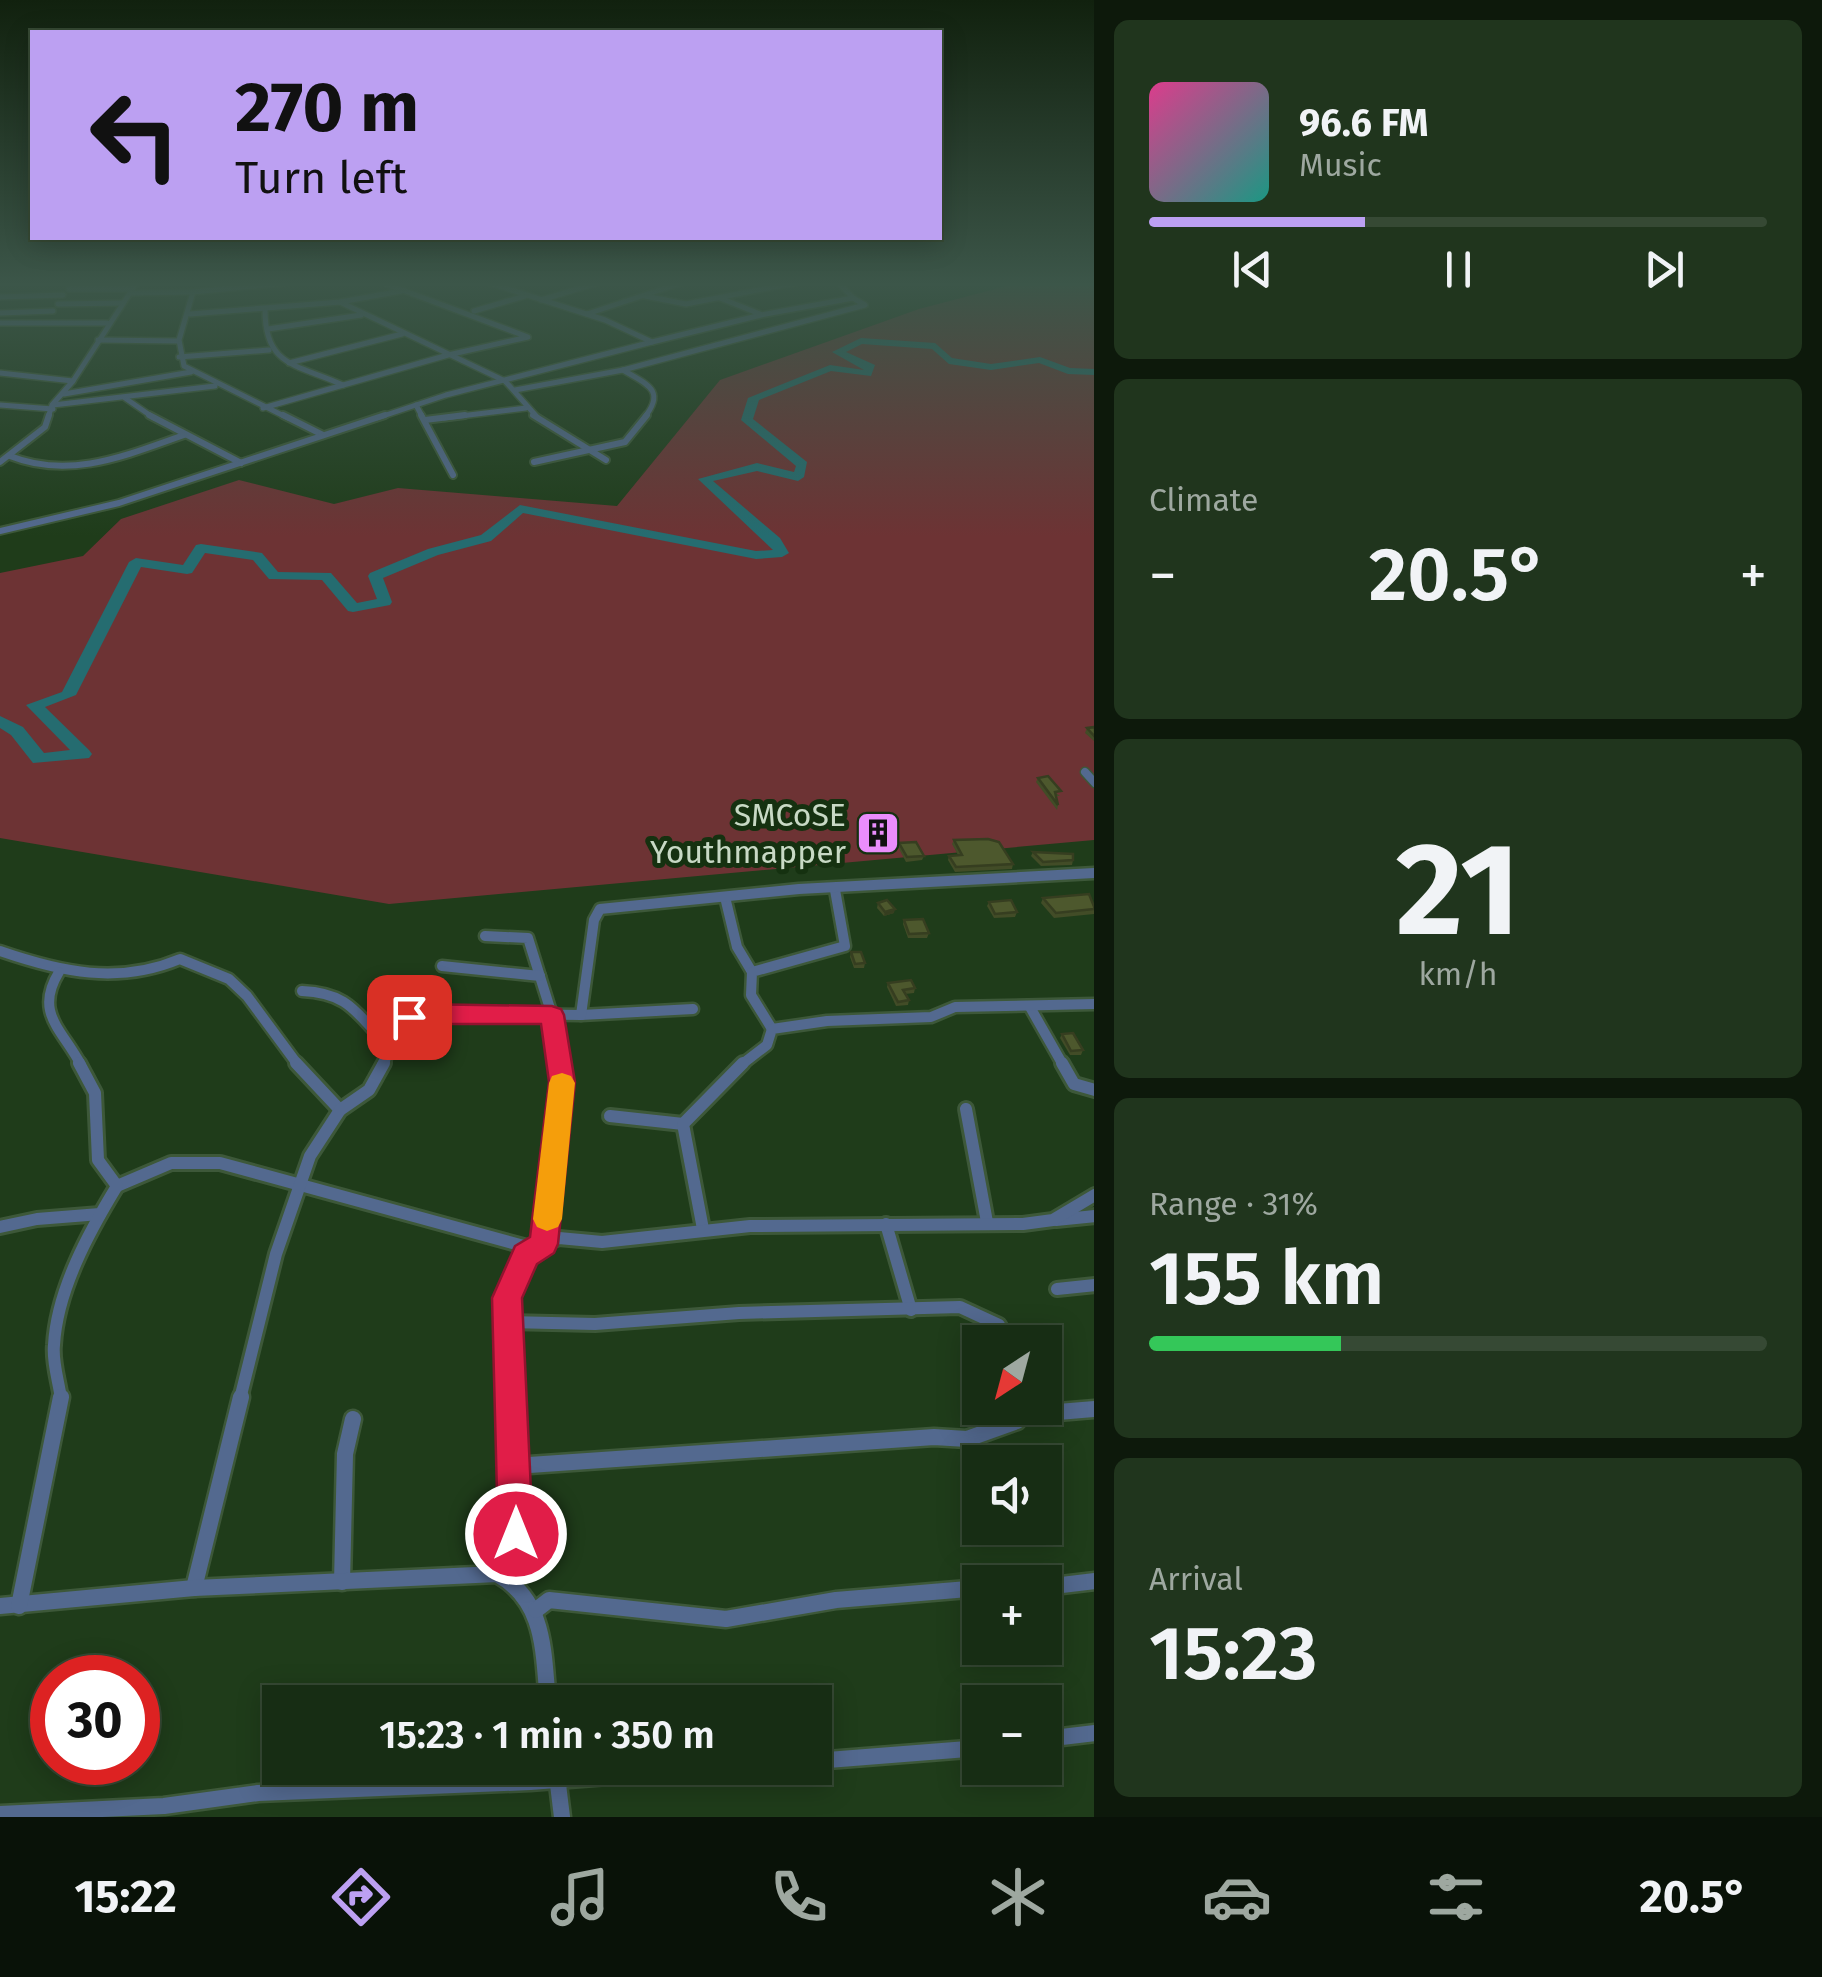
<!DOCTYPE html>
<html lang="en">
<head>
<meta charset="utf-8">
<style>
  body { margin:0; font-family:"Fira Sans",sans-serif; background:#20351d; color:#f1f3f6; height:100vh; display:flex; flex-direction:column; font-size:38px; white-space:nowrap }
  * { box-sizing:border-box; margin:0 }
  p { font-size:32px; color:#9ea8a0 }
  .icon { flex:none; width:55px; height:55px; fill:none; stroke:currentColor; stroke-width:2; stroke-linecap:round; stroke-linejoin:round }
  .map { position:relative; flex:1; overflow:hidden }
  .side { display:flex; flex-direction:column; gap:20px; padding:20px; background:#0d190b; width:728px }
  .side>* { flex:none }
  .guide { position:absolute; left:30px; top:30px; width:912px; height:210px; border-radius:0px; box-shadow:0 5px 25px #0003,0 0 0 2px #364934; background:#bca0f2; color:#111; overflow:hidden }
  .needle { width:65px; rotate:216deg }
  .buttons { position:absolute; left:962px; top:1325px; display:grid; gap:20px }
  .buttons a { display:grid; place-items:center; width:100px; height:100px; border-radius:0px; background:#172d14; box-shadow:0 5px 25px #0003,0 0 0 2px #364934; font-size:50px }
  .speed { position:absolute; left:30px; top:1655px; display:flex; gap:20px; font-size:50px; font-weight:700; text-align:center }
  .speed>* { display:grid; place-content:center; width:130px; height:130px; border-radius:50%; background:#172d14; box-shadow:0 5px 25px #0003,0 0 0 2px #364934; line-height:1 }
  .speed .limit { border:15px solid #d22; background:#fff; color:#111 }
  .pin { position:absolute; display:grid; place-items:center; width:85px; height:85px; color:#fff; margin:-42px; border-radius:20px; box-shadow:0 5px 15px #0006 }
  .me { position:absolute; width:110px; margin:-55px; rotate:0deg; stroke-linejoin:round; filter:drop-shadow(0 0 8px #0008) }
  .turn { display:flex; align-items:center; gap:35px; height:210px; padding:0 40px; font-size:45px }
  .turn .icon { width:130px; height:130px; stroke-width:2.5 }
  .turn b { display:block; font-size:70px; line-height:85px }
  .big { font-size:75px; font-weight:600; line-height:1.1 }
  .side .widget { flex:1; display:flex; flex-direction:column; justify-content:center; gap:15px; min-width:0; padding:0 35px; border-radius:15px; background:#20351d }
  .side .dial { align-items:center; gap:0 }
  .dial b { font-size:130px; line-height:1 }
  .song { display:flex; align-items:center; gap:30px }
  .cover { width:120px; height:120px; border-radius:15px; background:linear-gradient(135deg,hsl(330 70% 55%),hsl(170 70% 35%)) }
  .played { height:10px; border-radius:5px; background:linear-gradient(90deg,#bca0f2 35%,#364934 35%) }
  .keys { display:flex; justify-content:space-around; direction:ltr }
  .heat { display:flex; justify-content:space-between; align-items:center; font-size:55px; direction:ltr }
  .charge { height:15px; border-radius:8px; background:linear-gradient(90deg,#34c759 31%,#364934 0) }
  .trip { position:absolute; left:262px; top:1685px; width:570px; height:100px; border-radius:0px; background:#172d14; box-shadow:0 5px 25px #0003,0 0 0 2px #364934; font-weight:600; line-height:100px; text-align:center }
  .dock { display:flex; height:160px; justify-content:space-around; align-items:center; background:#091208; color:#9ea8a0 }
  .dock .icon { width:70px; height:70px }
  .dock .on { color:#bca0f2 }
  .dock b { font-size:45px; color:#f1f3f6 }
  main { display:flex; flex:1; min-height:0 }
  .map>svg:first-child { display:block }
</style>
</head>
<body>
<main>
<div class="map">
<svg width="1095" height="1817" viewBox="0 0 1095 1817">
  <rect width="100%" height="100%" fill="#1f3c1a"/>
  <path fill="#6d3334" d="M1022 282H1094V840L389 904 0 838V573L83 556 121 519 239 480 334 504 398 488 617 506 720 380 919 309Z"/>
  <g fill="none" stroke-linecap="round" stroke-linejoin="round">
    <path fill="#256c70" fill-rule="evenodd" d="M861 338 935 343 952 358 991 364 1040 357 1070 368 1095 369V375L1068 374 1039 363 991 370 949 364 932 349 862 344 846 352 875 365 871 376 831 371 759 400 753 419 807 462 804 477 798 481 757 471 713 481 780 538 789 553 782 557 756 559 523 513 491 541 438 555 383 578 392 602 390 605 353 612 348 611 322 580 269 579 253 560 205 553 192 573 187 574 141 567 76 695 45 707 89 750 92 754 89 758 33 763 11 735 0 728V716L23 727 44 753 70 750 26 705 62 692 129 562 136 558 183 565 196 545 201 544 262 553 278 572 331 573 357 603 377 599 368 576 370 573 428 549 481 535 520 505 756 551 773 550 698 479 757 463 794 472 796 466 741 420 748 398 830 365 864 370 832 352Z"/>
    <g stroke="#3d5839" stroke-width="8">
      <g id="minor-far5">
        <path d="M69 289H130"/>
        <path d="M193 292 179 340 184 366 288 418"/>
        <path d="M131 293 193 292 293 282"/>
        <path d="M645 296 686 304 799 282"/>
        <path d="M0 297 63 295"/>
        <path d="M720 298 760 314"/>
        <path d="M541 300 600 282"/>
        <path d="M340 302 505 381 538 418"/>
        <path d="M58 304 122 303"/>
        <path d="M265 310C265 367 297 364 343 385"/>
        <path d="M474 311 525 296"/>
        <path d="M0 313 53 311"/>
        <path d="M190 314 340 302 401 291"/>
        <path d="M587 314 684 282"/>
        <path d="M0 323H107"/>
        <path d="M268 329 361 315"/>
        <path d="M98 340 178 341"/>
        <path d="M652 342 761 315 853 298 838 282"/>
        <path d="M179 357 269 350"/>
        <path d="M289 363 402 334"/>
        <path d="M623 370C646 384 667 390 644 418"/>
        <path d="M0 373 73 381"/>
        <path d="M515 390 623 370 865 305 853 298"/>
        <path d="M64 394 191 372"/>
        <path d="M125 398 154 418"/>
        <path d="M0 405 53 409"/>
        <path d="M53 405 215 386"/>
        <path d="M416 405 423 418"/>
        <path d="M263 408 448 355 528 337 381 282"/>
        <path d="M48 418 52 405 73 381 137 282"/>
        <path d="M377 418 446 395 652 342 605 320 487 282"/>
        <path d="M444 418 526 408"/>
      </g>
    </g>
    <g stroke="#3d5839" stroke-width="10">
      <g id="minor-far4">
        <path d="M149 415 241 463"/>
        <path d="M283 415 323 435"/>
        <path d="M421 415 453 475"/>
        <path d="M533 415 606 460"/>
        <path d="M425 420 465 415"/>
        <path d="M10 456C70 480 127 455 184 435"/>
        <path d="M0 462 45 427 49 415"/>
        <path d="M534 462 625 442 647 415"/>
        <path d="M0 531 119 503 385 415"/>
      </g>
    </g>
    <g stroke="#3d5839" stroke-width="11">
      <path id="minor-far3" d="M1085 772 1095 783"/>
    </g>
    <g stroke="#3d5839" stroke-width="15">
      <g id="minor-far2">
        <path d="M725 897 737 947 752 972"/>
        <path d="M485 936 528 938 552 1015 560 1065"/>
        <path d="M0 951C61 972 118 985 180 959L229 979 247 996 298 1065"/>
        <path d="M442 966 540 976"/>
        <path d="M59 972C34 1013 62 1029 81 1065"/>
        <path d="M302 991C353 993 358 1018 392 1049"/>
        <path d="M1030 1007 1063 1065"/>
        <path d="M581 1015 693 1009"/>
        <path d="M772 1029 751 995 752 972 845 946 835 890"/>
        <path d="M382 1065 409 1017 416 1013 581 1015 594 920 600 909 799 889 1095 873"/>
        <path d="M741 1065 767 1045 772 1029 827 1021 931 1017 955 1007 1095 1004"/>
      </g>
    </g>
    <g stroke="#3d5839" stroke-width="18">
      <g id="minor-far1">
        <path d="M296 1063 340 1110"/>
        <path d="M1062 1063 1074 1084 1095 1090"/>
        <path d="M966 1109 987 1222"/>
        <path d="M610 1116 683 1124"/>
        <path d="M117 1186 171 1163H220L531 1248"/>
        <path d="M1056 1220 1095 1216"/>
        <path d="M886 1224 911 1310"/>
        <path d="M0 1227 37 1219 100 1214"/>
        <path d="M703 1229 683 1124 743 1063"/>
        <path d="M544 1244 562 1082 559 1063"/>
        <path d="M1057 1289 1095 1285"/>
        <path d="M507 1322 595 1324 739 1313 960 1307 999 1325 1009 1342"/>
        <path d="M61 1399C59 1382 52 1362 54 1345 57 1290 89 1232 117 1186L98 1160 95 1093 79 1063"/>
        <path d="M240 1399 276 1254 310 1156 340 1110 369 1090 384 1063"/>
        <path d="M507 1399C504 1341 504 1301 531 1248L559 1238 602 1242 750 1226 1023 1224 1053 1220 1095 1195"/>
      </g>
    </g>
    <g stroke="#3d5839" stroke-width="21">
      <g id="minor">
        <path d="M515 1466 934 1437 967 1439 1017 1421 1022 1415 1095 1409"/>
        <path d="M505 1577C518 1516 511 1459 507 1397"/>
        <path d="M342 1582 345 1454 353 1419"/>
        <path d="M1045 1587 1095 1581"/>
        <path d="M194 1588 241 1397"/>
        <path d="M0 1606 194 1588 497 1574C546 1601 543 1652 548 1702"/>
        <path d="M19 1606 61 1397"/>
        <path d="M536 1610 549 1600 726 1619 836 1600 980 1588"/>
        <path d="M1045 1739 1095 1733"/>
        <path d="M815 1761 980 1748"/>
        <path d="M556 1768 562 1817"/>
        <path d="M0 1814 164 1806 258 1793 530 1782 712 1768"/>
      </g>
    </g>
    <use href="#minor-far5" stroke="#53698f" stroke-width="5"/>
    <use href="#minor-far4" stroke="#53698f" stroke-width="6"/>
    <use href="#minor-far3" stroke="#53698f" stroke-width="8"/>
    <use href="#minor-far2" stroke="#53698f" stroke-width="10"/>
    <use href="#minor-far1" stroke="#53698f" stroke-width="12"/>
    <use href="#minor" stroke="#53698f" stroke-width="16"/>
  </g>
  <g fill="#424c27">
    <path d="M1095 727V742L1085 733 1087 728Z"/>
    <path d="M1038 778 1060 796H1056L1058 805 1057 810 1036 782Z"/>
    <path d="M864 823 895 836 894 840 873 841 867 838 863 828Z"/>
    <path d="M954 840 1013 864 1012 869 955 872 948 860 949 856 958 855 952 844Z"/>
    <path d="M899 843 924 856 922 860 906 862 898 847Z"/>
    <path d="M1033 852 1073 860 1072 865 1041 866 1031 856Z"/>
    <path d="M1043 898 1095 906 1094 914 1054 918 1041 903Z"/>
    <path d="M989 902 1017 912 1015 917 994 918 987 906Z"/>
    <path d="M878 903 894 913 884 916 877 908Z"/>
    <path d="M904 920 929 933 927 938H908L903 924Z"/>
    <path d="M851 952 865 963 864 968H854L850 957Z"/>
    <path d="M888 983 915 988 914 993 905 994 909 1000 908 1005 896 1006 887 987Z"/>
    <path d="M1062 1034 1083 1050 1081 1055H1070L1060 1038Z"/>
  </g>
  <path fill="#363e20" d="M895 909 894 913 884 916 885 912Z"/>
  <g fill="#4d582d" stroke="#363e20" stroke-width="2.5">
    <path d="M1095 727V737L1087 728Z"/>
    <path d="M1048 776 1061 791 1055 792 1058 805 1038 778Z"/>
    <path d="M870 821 889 822 895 836 874 837 868 834 864 823Z"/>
    <path d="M988 839 999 842 1013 864 956 867 949 856 962 855 954 840Z"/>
    <path d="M916 842 924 856 907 857 899 843Z"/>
    <path d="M1033 852 1073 854V860L1043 862Z"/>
    <path d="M1089 894 1095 909 1056 913 1043 898Z"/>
    <path d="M887 900 895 909 885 912 878 903Z"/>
    <path d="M1011 900 1017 912 995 914 989 902Z"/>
    <path d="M923 919 929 933 909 934 904 920Z"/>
    <path d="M851 952H861L865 963 855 964Z"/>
    <path d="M911 980 915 988 903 990 909 1000 898 1002 888 983Z"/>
    <path d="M1073 1033 1083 1050 1071 1051 1062 1034Z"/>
  </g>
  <linearGradient id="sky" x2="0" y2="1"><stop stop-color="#11210e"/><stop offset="0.53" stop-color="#3c5649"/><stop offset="1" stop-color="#3c5649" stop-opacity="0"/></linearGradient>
  <rect width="1095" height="536" fill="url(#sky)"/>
  <path fill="#e11d48" stroke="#92132f" stroke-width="2.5" d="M416 1004 552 1006 561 1009 564 1015 575 1082 558 1244 554 1253 537 1264 522 1298 533 1534 528 1546 516 1551 503 1546 498 1534 492 1298 515 1246 530 1237 549 1082 541 1024H400L397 1017 400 1011Z"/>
  <path fill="#f59e0b" d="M562 1073 571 1076 575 1083 562 1219 558 1227 547 1231 537 1227 533 1219 549 1083 552 1076Z"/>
  <defs>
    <g id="building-square" transform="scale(2.25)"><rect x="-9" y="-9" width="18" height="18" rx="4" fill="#ea8dfc" stroke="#153110"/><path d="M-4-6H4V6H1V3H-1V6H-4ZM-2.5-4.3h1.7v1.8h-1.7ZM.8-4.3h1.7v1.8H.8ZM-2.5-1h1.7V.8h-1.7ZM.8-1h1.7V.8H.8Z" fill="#111"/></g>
  </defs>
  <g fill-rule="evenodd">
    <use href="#building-square" x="878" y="833"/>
  </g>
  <g text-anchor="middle" stroke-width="10" stroke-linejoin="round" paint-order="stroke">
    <g font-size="32" fill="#c8d9c5" stroke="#153110" text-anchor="end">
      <text x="846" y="826">SMCoSE<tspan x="846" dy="37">Youthmapper</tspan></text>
    </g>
  </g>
</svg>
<div class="buttons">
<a><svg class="needle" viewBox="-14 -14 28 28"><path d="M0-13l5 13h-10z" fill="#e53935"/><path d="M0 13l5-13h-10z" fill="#9ea8a0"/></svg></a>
<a><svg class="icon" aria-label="sound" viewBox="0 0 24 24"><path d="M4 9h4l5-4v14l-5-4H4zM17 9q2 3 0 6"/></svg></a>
<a>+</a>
<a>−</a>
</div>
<div class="speed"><div class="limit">30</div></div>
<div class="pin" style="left:409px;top:1017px;background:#d93025"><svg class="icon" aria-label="arrive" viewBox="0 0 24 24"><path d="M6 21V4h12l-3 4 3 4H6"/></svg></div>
<svg class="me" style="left:516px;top:1534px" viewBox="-20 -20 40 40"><circle r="17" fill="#e11d48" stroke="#fff" stroke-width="3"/><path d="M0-11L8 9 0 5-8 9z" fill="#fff"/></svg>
<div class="trip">15:23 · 1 min · 350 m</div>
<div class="guide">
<div class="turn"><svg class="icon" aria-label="left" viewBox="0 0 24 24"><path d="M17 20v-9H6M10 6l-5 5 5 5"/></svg><div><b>270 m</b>Turn left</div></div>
</div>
</div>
<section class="side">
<div class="widget">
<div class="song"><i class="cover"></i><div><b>96.6 FM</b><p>Music</p></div></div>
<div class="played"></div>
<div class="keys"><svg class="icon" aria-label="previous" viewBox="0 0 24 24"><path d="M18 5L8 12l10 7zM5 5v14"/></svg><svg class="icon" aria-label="pause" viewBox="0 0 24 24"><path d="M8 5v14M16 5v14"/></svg><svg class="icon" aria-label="next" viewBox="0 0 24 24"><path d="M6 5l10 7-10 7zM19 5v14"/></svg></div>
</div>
<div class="widget"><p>Climate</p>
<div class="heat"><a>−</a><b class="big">20.5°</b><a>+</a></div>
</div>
<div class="widget dial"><b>21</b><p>km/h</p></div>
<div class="widget"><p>Range · 31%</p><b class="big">155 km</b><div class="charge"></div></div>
<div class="widget"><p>Arrival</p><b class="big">15:23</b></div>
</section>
</main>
<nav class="dock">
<b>15:22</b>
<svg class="icon on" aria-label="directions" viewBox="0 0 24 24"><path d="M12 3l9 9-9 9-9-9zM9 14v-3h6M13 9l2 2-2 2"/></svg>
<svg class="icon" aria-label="music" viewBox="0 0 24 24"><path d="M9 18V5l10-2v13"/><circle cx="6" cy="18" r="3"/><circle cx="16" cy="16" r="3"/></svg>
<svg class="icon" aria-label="phone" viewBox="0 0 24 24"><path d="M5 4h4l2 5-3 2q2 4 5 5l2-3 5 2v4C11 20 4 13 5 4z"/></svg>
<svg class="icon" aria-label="climate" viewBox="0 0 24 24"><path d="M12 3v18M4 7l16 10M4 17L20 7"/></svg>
<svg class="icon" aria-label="car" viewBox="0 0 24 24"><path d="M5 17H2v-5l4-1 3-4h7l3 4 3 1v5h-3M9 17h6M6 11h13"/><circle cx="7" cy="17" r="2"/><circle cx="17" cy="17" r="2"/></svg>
<svg class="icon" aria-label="filters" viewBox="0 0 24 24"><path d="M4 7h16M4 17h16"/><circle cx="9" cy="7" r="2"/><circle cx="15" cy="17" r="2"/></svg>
<b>20.5°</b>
</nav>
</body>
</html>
